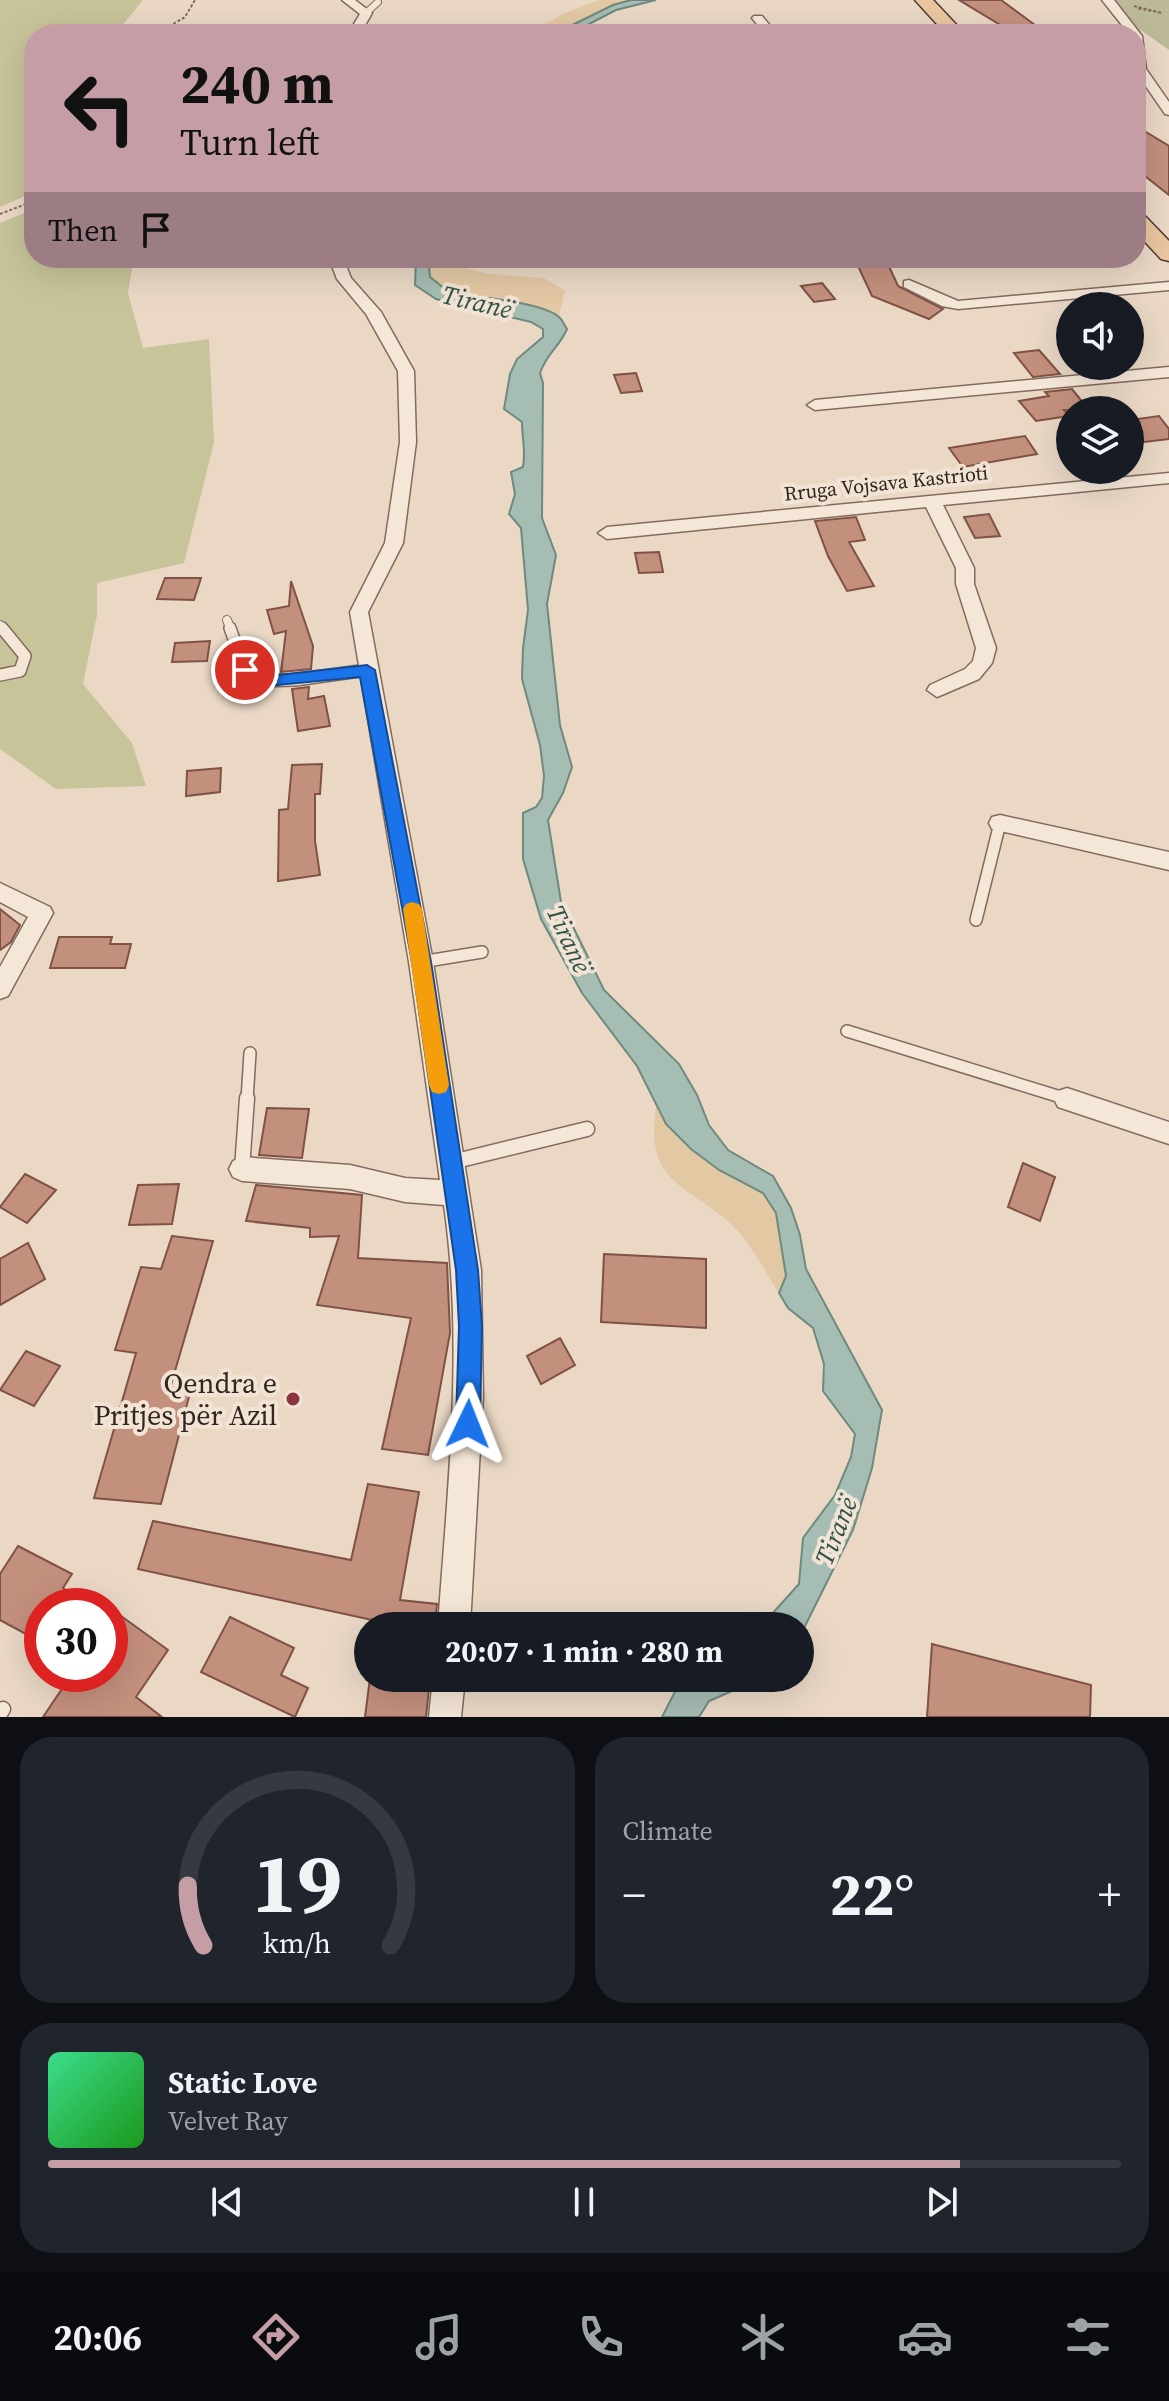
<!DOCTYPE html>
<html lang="en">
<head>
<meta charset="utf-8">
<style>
  body { margin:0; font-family:"Source Serif 4",serif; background:#20242c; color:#f1f3f6; height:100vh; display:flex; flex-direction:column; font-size:30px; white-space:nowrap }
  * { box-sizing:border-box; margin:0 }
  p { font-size:26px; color:#9ea1a6 }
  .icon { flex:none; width:44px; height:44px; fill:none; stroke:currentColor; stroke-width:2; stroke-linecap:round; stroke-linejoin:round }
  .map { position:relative; height:1717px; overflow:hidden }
  .sheet { display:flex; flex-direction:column; gap:20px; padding:20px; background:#0d0f14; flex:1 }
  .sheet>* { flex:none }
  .guide { position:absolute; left:24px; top:24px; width:1122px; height:244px; border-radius:32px; box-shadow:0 8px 32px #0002; background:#c49da5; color:#111; overflow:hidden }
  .buttons { position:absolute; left:1056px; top:292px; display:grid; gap:16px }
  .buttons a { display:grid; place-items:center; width:88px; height:88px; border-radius:50%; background:#171b24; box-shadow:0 8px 32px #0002; font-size:40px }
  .speed { position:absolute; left:24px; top:1588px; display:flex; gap:16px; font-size:40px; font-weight:700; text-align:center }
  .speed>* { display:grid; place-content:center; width:104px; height:104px; border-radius:50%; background:#171b24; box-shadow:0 8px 32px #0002; line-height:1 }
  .speed .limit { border:12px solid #d22; background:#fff; color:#111 }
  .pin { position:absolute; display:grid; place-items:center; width:68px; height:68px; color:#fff; margin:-34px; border:4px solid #fff; border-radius:50%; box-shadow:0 2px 8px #0007 }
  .me { position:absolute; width:88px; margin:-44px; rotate:2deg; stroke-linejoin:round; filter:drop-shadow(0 0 6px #0008) }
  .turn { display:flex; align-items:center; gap:28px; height:168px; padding:0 24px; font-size:36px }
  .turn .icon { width:104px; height:104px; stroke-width:2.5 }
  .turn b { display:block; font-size:56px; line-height:68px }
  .then { display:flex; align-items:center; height:76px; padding:0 24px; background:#0003; gap:16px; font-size:30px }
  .big { font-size:60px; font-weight:700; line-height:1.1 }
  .sheet .tile { flex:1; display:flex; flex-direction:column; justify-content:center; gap:12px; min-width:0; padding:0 28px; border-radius:32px; background:#20242c }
  .sheet .dial { align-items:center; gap:0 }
  .dial svg { height:208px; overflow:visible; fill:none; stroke:#363941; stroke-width:7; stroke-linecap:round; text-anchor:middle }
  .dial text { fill:#f1f3f6; stroke:none }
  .song { display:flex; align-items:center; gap:24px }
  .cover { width:96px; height:96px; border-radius:12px; background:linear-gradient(135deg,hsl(150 70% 55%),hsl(120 70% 35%)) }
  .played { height:8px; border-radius:4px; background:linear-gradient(90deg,#c49da5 85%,#363941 85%) }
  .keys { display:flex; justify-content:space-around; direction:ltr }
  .heat { display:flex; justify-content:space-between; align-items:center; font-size:44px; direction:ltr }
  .sheet .tiles { flex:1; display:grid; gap:20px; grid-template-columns:1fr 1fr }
  .tile:last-child { grid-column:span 2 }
  .trip { position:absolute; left:354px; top:1612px; width:460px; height:80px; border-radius:40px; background:#171b24; box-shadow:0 8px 32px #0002; font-weight:700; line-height:80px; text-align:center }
  .menu { display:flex; height:128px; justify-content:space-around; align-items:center; background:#090b0e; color:#9ea1a6 }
  .menu .icon { width:56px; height:56px }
  .menu .selected { color:#c49da5 }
  .menu b { font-size:36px; color:#f1f3f6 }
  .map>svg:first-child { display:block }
</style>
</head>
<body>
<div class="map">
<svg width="1169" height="1717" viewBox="0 0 1169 1717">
  <rect width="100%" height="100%" fill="#ead8c5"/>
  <g fill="#c7c49a">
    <path d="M0 0H143L115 34H34V192L0 207Z"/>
    <path d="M34 209V258H109L133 262 128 293 143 348 209 339 214 442 184 563 97 583V615L83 684 132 743 146 786 56 789 0 749V223Z"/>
  </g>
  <g fill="#e3c8a4">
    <path d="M599 0H631L613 5 554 34H527L565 13Z"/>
    <path d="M428 258H457L460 267 489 274 544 278 565 291 559 316C529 303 487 294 454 296L430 277Z"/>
    <path d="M656 1107 666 1124 763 1193 776 1213 783 1241 786 1276 779 1293C766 1273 754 1249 738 1231 695 1185 643 1189 656 1107Z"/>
  </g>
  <path fill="#bcba98" d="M1113 0H1169V50L1135 26Z"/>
  <g fill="#a6bdb3" stroke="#6e8a7f" stroke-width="2">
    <path d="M631 0H656L616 10 570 34H554L613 5Z"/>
    <path d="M416 258H428L430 277 454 296C474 295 546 303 560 318 563 321 564 325 567 329 560 346 547 353 540 373L543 383 542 518 556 555 547 604 560 725 572 767 563 793 548 820 561 902 604 990 679 1064 697 1095 709 1125 728 1150 773 1176 791 1208 800 1235 806 1269 882 1410 872 1468 853 1530 800 1636V1626H761L799 1584 803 1538 835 1495 851 1457 855 1434 823 1391 824 1364 813 1328 788 1308 779 1293 786 1276 776 1213 763 1193 719 1170 691 1149 666 1124 637 1066 582 993 541 919 523 859V813L536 807 542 798 544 776 540 745 522 679 523 648 528 610 521 528 509 514 515 494 511 472 523 467C526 451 522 439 522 422L504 409 510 374 517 359 543 337V329L531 322 436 299 415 285Z"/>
    <path d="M682 1678H762L709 1701 699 1717H662Z"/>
  </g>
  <g fill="#c4907e" stroke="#7f5245" stroke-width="2">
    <path d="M959 0H1001L1035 25 1007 29Z"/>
    <path d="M1146 132 1169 146V195L1136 169V135Z"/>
    <path d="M887 262 898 286 943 309 929 319 872 296 857 264Z"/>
    <path d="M822 283 835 299 814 302 801 286Z"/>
    <path d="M1039 350 1060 374 1033 377 1014 353Z"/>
    <path d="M636 373 642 391 621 393 614 375Z"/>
    <path d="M1072 389 1089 410H1064L1069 416 1036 421 1019 401 1049 396 1045 392Z"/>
    <path d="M1159 416 1169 429V439L1136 443 1130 435V420Z"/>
    <path d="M1025 436 1037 454 963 467 949 448Z"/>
    <path d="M989 514 1000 536 975 538 964 517Z"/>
    <path d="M856 517 865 540 849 542 874 586 847 591 828 556 815 521Z"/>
    <path d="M659 552 663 572 639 573 635 553Z"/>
    <path d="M165 578H201L194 600 157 599Z"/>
    <path d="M291 581 313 646 311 669 281 672 286 631 274 634 267 610 289 606Z"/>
    <path d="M210 641 207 661 172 662 175 643Z"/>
    <path d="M309 687 308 699 324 696 330 726 298 731 292 689Z"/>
    <path d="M322 764 320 794H315V841L320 875 278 881 279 810 288 809 292 765Z"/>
    <path d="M221 768 220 792 186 796 187 771Z"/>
    <path d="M0 909 20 925 11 942 0 950Z"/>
    <path d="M59 937H112L110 944H131L125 968H50Z"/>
    <path d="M267 1108 309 1109 302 1158 259 1155Z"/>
    <path d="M1023 1163 1055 1177 1040 1221 1008 1207Z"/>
    <path d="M25 1174 56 1190 27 1223 0 1207Z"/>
    <path d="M179 1184 172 1224 129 1225 138 1185Z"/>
    <path d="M256 1185 362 1195 358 1258 447 1263 450 1333 428 1455 382 1449 411 1318 317 1305 339 1236 310 1237V1228L246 1221Z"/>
    <path d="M172 1236 213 1241 170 1388 191 1389 161 1504 94 1498 136 1353 115 1350 141 1267 161 1269Z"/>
    <path d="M28 1243 45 1279 0 1305V1259Z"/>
    <path d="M604 1254 706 1259V1328L601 1322Z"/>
    <path d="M560 1338 575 1365 541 1384 527 1356Z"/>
    <path d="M26 1351 60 1366 34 1406 0 1390Z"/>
    <path d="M368 1484 419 1492 400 1600 437 1604 435 1626H377V1621L138 1569 153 1521 351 1560Z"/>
    <path d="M18 1546 72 1574 63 1588 89 1606H42V1623L33 1638 0 1620V1574Z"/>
    <path d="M110 1608 168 1650 136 1697 162 1717H43L72 1674H110Z"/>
    <path d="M230 1617 294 1648 281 1675 308 1688 295 1717 201 1672Z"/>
    <path d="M932 1644 1091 1685 1090 1717H927Z"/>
    <path d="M370 1678H430L426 1717H365Z"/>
  </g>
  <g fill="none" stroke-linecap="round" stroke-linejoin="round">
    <g stroke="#836b5d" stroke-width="8">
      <path id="lane-far3" d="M366 13 378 2"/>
    </g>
    <g stroke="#836b5d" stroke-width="10">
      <g id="lane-far2">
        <path d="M227 620 231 630"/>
        <path d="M0 625 4 630"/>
      </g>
    </g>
    <g stroke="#836b5d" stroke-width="14">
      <g id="lane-far1">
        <path d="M230 628 245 670 256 681 295 680 367 670"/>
        <path d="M0 675 20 671 25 656 2 628"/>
        <path d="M976 920 1000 823"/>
        <path d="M421 962 482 952"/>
        <path d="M847 1031 1067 1099"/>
        <path d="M247 1100 250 1053"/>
      </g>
    </g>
    <g stroke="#836b5d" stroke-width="17">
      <g id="lane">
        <path d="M1063 1098 1067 1099"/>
        <path d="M452 1162 587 1129"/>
        <path d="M242 1169 247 1098"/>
        <path d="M0 1714 3 1709"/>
      </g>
    </g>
    <g stroke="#836b5d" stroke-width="3">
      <g id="street">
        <path d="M342 0H355L372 13 360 34H348L360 14Z"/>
        <path d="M1102 0H1114L1142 36 1146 69 1169 102V115L1165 114 1136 72V34H1129Z"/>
        <path d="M754 16H762L777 34H765L752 18Z"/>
        <path d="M329 258H343L351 278 381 312 414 371 416 442 403 543 368 612 433 962 481 1270 483 1396 470 1626H438C448 1485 464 1345 444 1205L405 1202 350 1189 242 1181 233 1177 229 1169 233 1161 242 1157 350 1165 405 1178 440 1180 409 962 350 612 385 543 400 442 398 371 366 314 337 279Z"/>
        <path d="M909 280 958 301 1169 282V290L958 309 942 306 904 287V281Z"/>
        <path d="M1169 367V377L815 410 807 405 815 400Z"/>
        <path d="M1169 473V483L943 505 974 568V584L996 648 992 663 979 679 937 697 927 690 930 685 965 669 973 661 976 648 956 584V568L926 507 607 539 598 533 607 527Z"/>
        <path d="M1000 815 1169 852V870L992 829 989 823 992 817Z"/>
        <path d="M0 883 50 907 53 913 8 996 0 999V967L28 917 0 902Z"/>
        <path d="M1067 1088 1169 1122V1144L1058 1107 1054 1099 1058 1091Z"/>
        <path d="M433 1678H465L461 1717H429Z"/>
      </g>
    </g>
    <g stroke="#513a30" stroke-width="3">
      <g id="primary">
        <path d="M915 0H933L965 34H946Z"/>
        <path d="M1136 214 1144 215 1169 241V261L1161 259 1136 232Z"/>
      </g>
    </g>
    <g stroke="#836b5d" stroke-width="2" stroke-dasharray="3 2" stroke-linecap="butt">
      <path d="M1134 6 1162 13 1136 8"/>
      <path d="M156 34 185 17 195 0"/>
      <path d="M0 214 34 201"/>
    </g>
    <use href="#lane-far3" stroke="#f5e7d7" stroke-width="6"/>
    <use href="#lane-far2" stroke="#f5e7d7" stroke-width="8"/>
    <use href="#lane-far1" stroke="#f5e7d7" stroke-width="11"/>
    <use href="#lane" stroke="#f5e7d7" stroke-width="14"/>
    <use href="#street" fill="#f5e7d7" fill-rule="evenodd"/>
    <use href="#primary" fill="#e9c6a0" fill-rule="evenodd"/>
  </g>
  <path fill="#1a73e8" stroke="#114b97" stroke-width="2" d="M245 665 260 676H269L367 665 375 670 431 962 478 1270 482 1326 480 1424 476 1433 468 1436 459 1433 456 1424 459 1326 456 1270 412 962 360 677 256 687 250 685 237 670Z"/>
  <path fill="#f59e0b" d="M412 902 419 904 422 909 449 1085 446 1092 439 1094 432 1092 429 1085 403 909 406 904Z"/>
  <circle fill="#8c3342" stroke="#f2e4d4" stroke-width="3" cx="293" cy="1399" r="8"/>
  <g text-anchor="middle" stroke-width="8" stroke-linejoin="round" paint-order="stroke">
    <g font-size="20" fill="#34261f" stroke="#f2e4d4">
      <text transform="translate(886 483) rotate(-6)" y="7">Rruga Vojsava Kastrioti</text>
    </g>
    <g font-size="26" font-style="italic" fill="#30524a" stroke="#f2e4d4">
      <text transform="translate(477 302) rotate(13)" y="9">Tiranë</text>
      <text transform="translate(569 939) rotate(65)" y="9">Tiranë</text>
      <text transform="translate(836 1531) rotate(-68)" y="9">Tiranë</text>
    </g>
    <g font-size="28" fill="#34261f" stroke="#f2e4d4" text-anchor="end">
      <text x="277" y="1393">Qendra e<tspan x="277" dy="32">Pritjes për Azil</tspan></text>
    </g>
  </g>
</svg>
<div class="buttons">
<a><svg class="icon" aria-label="sound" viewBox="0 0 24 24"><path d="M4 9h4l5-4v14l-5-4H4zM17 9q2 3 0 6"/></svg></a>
<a><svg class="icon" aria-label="layers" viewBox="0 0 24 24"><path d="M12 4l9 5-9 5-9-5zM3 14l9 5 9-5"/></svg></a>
</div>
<div class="speed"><div class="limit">30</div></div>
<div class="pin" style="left:245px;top:670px;background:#d93025"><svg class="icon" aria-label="arrive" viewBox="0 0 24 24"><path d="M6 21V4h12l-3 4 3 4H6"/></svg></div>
<svg class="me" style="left:468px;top:1424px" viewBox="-20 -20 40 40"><path d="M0-17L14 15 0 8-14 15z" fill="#1a73e8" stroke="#fff" stroke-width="4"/></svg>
<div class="trip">20:07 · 1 min · 280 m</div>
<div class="guide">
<div class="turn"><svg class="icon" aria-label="left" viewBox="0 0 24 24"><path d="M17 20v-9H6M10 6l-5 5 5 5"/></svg><div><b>240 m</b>Turn left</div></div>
<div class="then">Then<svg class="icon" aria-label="arrive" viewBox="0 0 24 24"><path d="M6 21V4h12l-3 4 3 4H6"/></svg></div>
</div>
</div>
<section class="sheet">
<div class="tiles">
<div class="tile dial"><svg viewBox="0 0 100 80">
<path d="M14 69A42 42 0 1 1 86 69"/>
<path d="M14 69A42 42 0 0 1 8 46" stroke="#c49da5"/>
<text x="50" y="56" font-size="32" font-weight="700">19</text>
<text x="50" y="72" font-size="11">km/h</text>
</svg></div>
<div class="tile"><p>Climate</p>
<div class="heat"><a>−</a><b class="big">22°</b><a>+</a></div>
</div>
<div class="tile">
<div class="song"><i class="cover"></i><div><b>Static Love</b><p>Velvet Ray</p></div></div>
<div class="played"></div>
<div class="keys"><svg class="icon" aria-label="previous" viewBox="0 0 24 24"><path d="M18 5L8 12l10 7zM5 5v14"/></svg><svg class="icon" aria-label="pause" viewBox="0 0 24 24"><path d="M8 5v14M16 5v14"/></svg><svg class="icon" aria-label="next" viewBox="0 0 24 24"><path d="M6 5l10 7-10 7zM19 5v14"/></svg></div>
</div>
</div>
</section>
<nav class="menu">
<b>20:06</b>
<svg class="icon selected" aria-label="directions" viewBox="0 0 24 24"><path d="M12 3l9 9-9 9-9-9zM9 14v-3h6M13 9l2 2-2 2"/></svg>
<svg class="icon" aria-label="music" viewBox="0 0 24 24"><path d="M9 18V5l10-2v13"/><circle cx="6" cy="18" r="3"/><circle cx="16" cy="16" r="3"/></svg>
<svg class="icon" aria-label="phone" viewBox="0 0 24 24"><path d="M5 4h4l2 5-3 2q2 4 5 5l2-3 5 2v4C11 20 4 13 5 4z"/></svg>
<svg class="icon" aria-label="climate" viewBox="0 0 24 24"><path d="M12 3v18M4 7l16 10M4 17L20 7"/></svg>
<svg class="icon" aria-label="car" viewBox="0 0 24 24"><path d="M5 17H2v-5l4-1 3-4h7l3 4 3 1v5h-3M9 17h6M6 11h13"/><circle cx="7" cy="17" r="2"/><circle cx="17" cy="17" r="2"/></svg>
<svg class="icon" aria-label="filters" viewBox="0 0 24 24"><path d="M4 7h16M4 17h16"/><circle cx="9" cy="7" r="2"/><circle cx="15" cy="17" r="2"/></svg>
</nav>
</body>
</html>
